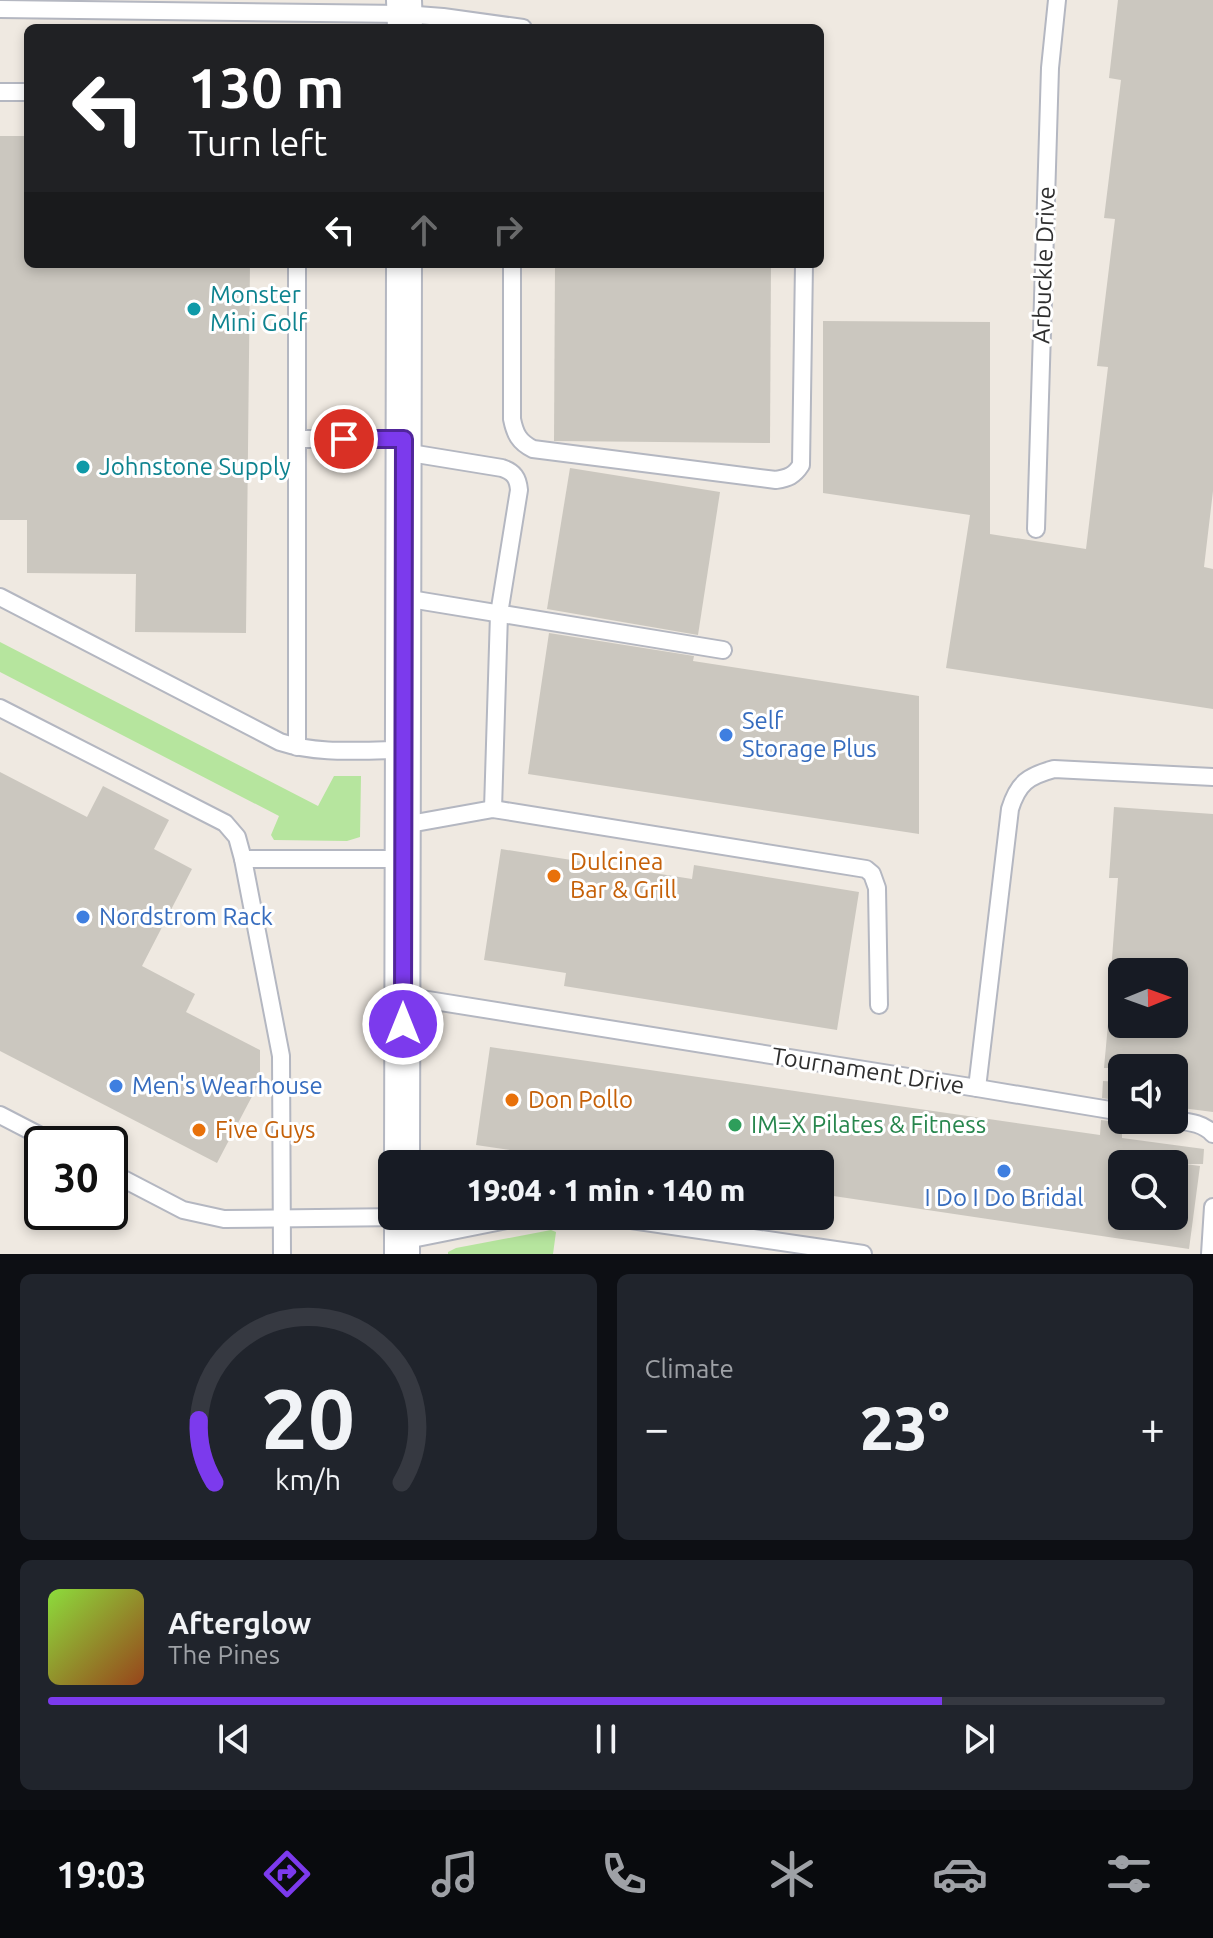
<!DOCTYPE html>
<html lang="en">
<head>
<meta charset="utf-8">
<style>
  body { margin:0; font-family:Ubuntu,sans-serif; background:#20242c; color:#f1f3f6; height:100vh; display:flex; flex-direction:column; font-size:30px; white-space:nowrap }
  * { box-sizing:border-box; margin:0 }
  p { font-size:26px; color:#9ea1a6 }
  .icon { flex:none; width:44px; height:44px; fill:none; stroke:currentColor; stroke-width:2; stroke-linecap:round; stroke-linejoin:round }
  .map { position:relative; height:1254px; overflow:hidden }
  .panel { display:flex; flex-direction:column; gap:20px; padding:20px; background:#0d0f14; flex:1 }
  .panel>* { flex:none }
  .top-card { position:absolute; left:24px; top:24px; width:800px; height:244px; border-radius:12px; box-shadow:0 4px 12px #0003; background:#202124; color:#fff; overflow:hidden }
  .needle { width:52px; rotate:89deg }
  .controls { position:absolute; left:1108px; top:958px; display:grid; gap:16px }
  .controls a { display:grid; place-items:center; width:80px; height:80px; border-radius:12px; background:#171b24; box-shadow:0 4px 12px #0003; font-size:40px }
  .speed { position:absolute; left:24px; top:1126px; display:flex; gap:16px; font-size:40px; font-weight:700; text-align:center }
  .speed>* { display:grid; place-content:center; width:104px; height:104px; border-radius:50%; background:#171b24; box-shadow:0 4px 12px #0003; line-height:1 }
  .speed .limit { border:4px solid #111; border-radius:12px; background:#fff; color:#111 }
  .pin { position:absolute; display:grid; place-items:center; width:68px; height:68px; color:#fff; margin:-34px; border:4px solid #fff; border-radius:50%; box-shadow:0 2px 8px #0007 }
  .me { position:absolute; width:88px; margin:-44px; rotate:0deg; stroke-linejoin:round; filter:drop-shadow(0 0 6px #0008) }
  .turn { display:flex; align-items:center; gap:28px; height:168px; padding:0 32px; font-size:36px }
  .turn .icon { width:104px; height:104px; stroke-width:2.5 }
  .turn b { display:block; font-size:56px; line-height:68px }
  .lanes { display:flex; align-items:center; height:76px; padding:0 32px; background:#0003; justify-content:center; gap:40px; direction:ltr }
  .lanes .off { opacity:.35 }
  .big { font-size:60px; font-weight:800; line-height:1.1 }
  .panel .tile { flex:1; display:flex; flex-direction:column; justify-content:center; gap:12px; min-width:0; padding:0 28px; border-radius:12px; background:#20242c }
  .panel .dial { align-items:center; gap:0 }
  .dial svg { height:208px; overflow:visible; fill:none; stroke:#363941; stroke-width:7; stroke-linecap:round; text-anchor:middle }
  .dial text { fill:#f1f3f6; stroke:none }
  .song { display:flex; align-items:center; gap:24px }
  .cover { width:96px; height:96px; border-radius:12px; background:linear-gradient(135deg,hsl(90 70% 55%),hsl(20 70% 35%)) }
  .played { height:8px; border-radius:4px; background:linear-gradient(90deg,#7c3aed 80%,#363941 80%) }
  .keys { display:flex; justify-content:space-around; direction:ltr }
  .heat { display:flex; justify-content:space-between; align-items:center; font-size:44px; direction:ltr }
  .panel .tiles { flex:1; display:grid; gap:20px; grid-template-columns:1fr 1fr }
  .tile:last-child { grid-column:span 2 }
  .trip { position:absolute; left:378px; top:1150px; width:456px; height:80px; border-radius:12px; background:#171b24; box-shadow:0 4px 12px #0003; font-weight:800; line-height:80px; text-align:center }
  .tab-bar { display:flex; height:128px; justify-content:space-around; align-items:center; background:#090b0e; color:#9ea1a6 }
  .tab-bar .icon { width:56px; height:56px }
  .tab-bar .on { color:#7c3aed }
  .tab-bar b { font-size:36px; color:#f1f3f6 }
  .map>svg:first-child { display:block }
</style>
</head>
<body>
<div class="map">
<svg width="1213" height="1254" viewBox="0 0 1213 1254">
  <rect width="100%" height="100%" fill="#efe9e1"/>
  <g fill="#b6e59e">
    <path d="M0 642 318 806 334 776H361L360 837 347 841 274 840 271 835 279 816 0 672Z"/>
    <path d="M551 1230 556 1232 553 1254H448V1252L456 1248Z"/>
  </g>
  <g fill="#cbc7bf" fill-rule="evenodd">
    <path d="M1118 0H1213V491L1204 567 1213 569V709L946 668 970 515 823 493V321L990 322V534L1086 549 1108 367 1097 366 1115 219 1104 218 1121 80 1109 78Z"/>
    <path d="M0 136H28V264H250L246 633 135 632 136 574 27 573V520H0Z"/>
    <path d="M555 264H771L770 443 554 441Z"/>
    <path d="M570 468 720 492 698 635 547 609Z"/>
    <path d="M549 633 694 656 693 661 919 696V834L528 774Z"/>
    <path d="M0 772 87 817 103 786 169 820 154 849 192 869 142 966 195 994 186 1012 260 1050V1081L217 1163 0 1051Z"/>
    <path d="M1114 807 1213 814V1112L1174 1107V1068H1104L1108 1024H1174V972H1111L1118 878H1109Z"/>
    <path d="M501 849 692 879 694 865 859 892 837 1030 564 986 566 973 484 960Z"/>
    <path d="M490 1047 1100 1135 1101 1120 1122 1123V1138L1204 1149 1203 1164H1185L1200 1166 1189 1249 820 1194V1164H606L476 1145ZM1122 1164H1174V1216H1122Z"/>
    <path d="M1103 1081 1122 1082V1101L1102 1098Z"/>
  </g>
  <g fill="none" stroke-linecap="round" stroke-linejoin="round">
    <g stroke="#b4b7c1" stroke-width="20">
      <g id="lane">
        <path d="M0 9 404 14 443 17 523 28"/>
        <path d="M0 92H28"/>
        <path d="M512 264V419C515 434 519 442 533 449L776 480C788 478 794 476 801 465L804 264"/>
        <path d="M297 439H404"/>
        <path d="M404 452 502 468C514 472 518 478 519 490L499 614 493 809"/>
        <path d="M1036 529 1050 68 1057 0"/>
        <path d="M0 597 280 742C320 755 362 750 404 750"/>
        <path d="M404 598 723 650"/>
        <path d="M0 708 225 823 237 837 243 859"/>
        <path d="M297 747V264"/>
        <path d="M404 825 493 809 866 869 872 874 877 888 879 1005"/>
        <path d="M403 996 977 1088 1010 809C1018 783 1028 776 1054 769L1213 777"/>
        <path d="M977 1088 1122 1112"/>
        <path d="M0 1115 56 1144"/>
        <path d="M1174 1120C1189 1122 1203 1123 1213 1134"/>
        <path d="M110 1172 183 1210 224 1219 402 1217"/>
        <path d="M604 1216 863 1254"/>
        <path d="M402 1241 526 1216"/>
        <path d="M282 1254 281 1056 243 859H403"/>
        <path d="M1210 1254 1213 1207"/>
      </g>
    </g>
    <g stroke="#b4b7c1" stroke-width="38">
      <g id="street">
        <path d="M404 0 405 28"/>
        <path d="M402 1164 404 264"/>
        <path d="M402 1216V1254"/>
      </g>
    </g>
    <use href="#lane" stroke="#fff" stroke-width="16"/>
    <use href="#street" stroke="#fff" stroke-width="34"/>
  </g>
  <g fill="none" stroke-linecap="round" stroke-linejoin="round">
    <g stroke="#51269a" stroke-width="20">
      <path id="route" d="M344 439H404L403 1024"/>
    </g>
    <use href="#route" stroke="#7c3aed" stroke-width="14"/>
  </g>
  <g fill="#0f9aa8" stroke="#fff" stroke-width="3">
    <circle cx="194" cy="309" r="8"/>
    <circle cx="83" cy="467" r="8"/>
  </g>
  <g fill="#3f7fe0" stroke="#fff" stroke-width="3">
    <circle cx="726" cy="735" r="8"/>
    <circle cx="83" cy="917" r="8"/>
    <circle cx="116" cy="1086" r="8"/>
    <circle cx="1004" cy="1171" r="8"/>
  </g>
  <g fill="#e8710a" stroke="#fff" stroke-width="3">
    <circle cx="554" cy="876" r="8"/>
    <circle cx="512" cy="1100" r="8"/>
    <circle cx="199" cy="1130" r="8"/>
  </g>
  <circle fill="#2e9e5b" stroke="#fff" stroke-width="3" cx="735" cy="1125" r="8"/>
  <g text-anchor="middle" stroke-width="6" stroke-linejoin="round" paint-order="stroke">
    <g font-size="24" fill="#2e2e2e" stroke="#fff">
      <text transform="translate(1044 265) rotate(-88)" y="8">Arbuckle Drive</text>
      <text transform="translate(868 1071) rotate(9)" y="8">Tournament Drive</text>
    </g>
    <g font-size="24" fill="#0d838f" stroke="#fff" text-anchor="start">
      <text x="210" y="303">Monster<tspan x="210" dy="28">Mini Golf</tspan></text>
      <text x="99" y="475">Johnstone Supply</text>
    </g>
    <g font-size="24" fill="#366cbe" stroke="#fff" text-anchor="start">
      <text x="742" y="729">Self<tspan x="742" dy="28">Storage Plus</tspan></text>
      <text x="99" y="925">Nordstrom Rack</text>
      <text x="132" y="1094">Men's Wearhouse</text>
      <text x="1004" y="1206" text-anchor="middle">I Do I Do Bridal</text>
    </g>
    <g font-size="24" fill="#c56008" stroke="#fff" text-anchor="start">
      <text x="570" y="870">Dulcinea<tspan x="570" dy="28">Bar &amp; Grill</tspan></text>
      <text x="528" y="1108">Don Pollo</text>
      <text x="215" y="1138">Five Guys</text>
    </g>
    <g font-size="24" fill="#27864d" stroke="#fff" text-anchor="start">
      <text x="751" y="1133">IM=X Pilates &amp; Fitness</text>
    </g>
  </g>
</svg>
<div class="controls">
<a><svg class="needle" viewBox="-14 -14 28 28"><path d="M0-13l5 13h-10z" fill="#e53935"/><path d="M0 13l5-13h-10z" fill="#9ea1a6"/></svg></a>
<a><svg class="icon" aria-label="sound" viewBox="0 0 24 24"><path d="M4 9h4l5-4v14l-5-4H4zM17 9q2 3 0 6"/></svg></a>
<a><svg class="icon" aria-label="search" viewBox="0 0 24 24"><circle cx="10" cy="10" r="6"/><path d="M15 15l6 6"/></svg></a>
</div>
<div class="speed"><div class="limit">30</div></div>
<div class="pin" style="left:344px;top:439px;background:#d93025"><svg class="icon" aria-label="arrive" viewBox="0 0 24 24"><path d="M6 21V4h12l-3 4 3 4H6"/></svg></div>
<svg class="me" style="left:403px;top:1024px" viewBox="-20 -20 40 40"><circle r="17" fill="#7c3aed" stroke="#fff" stroke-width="3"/><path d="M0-11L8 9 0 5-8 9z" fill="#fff"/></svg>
<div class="trip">19:04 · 1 min · 140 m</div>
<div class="top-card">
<div class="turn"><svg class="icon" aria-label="left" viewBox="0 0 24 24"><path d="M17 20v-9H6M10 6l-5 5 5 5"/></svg><div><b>130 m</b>Turn left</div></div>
<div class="lanes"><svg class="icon" aria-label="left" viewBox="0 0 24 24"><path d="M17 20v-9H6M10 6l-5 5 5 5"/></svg><svg class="icon off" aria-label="ahead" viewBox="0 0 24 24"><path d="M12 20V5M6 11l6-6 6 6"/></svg><svg class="icon off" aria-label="right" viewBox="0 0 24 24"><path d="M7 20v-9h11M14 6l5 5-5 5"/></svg></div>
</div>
</div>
<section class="panel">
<div class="tiles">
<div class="tile dial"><svg viewBox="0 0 100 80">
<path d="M14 69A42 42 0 1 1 86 69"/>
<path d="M14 69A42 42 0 0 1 8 45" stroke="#7c3aed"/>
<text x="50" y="56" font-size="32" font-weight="700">20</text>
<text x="50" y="72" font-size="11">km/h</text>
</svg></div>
<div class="tile"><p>Climate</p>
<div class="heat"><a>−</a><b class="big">23°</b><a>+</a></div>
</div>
<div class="tile">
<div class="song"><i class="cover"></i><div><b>Afterglow</b><p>The Pines</p></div></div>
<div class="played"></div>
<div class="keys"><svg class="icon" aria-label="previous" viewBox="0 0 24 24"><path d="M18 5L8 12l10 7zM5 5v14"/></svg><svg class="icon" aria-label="pause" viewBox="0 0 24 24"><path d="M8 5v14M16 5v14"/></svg><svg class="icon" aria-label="next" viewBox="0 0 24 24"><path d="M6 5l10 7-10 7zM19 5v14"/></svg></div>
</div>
</div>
</section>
<nav class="tab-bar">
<b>19:03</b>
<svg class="icon on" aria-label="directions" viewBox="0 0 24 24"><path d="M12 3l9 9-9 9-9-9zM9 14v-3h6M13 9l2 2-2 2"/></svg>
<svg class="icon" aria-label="music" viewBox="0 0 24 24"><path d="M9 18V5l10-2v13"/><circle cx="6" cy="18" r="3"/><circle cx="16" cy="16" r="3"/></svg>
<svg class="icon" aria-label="phone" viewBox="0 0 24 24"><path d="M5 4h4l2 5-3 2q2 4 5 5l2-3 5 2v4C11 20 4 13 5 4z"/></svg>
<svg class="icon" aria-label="climate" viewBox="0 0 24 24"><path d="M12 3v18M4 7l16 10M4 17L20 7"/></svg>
<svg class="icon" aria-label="car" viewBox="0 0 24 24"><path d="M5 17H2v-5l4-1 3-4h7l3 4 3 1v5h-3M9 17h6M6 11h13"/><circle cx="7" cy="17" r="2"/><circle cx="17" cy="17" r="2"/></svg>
<svg class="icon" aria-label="filters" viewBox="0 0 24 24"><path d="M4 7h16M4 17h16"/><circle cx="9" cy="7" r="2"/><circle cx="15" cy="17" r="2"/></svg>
</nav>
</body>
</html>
